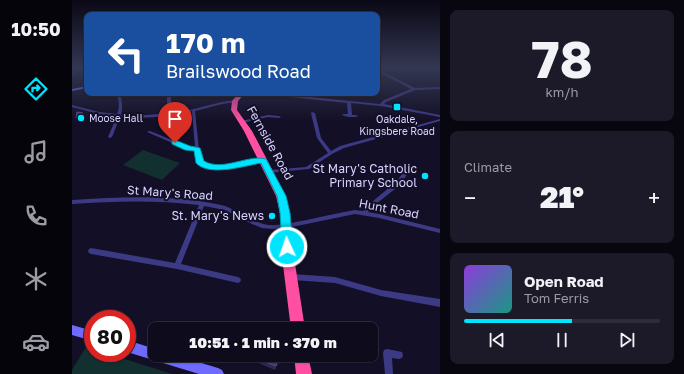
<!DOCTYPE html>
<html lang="en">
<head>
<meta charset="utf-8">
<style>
  body { margin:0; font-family:"Golos Text",sans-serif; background:#1c1929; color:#f1f3f6; height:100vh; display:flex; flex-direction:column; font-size:15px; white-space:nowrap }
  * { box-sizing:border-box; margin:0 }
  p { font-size:13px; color:#9b9ba3 }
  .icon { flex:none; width:22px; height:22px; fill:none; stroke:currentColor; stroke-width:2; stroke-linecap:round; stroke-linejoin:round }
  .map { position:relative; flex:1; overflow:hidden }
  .details { display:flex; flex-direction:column; gap:10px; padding:10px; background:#08060f; width:244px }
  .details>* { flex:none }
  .hud { position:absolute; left:12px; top:12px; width:296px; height:84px; border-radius:8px; box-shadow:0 1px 3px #0004,0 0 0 1px #2e2b3b; background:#1a4fa0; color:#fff; overflow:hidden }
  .speed { position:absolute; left:12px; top:310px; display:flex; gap:8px; font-size:20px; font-weight:700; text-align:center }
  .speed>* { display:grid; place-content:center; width:52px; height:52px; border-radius:50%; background:#0e0b1c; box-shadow:0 1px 3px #0004,0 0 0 1px #2e2b3b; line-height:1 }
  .speed .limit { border:6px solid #d22; background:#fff; color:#111 }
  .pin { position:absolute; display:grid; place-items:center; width:34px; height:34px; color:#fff; margin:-41px -17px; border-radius:50% 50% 50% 0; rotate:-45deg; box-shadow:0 0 4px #0007 }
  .pin .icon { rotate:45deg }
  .me { position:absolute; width:44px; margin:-22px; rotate:357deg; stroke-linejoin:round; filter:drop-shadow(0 0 3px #0008) }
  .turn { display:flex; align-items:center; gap:14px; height:84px; padding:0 16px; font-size:18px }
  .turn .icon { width:52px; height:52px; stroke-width:2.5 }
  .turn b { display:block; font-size:28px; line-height:34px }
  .big { font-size:30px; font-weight:800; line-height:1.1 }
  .details .widget { flex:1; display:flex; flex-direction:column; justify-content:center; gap:6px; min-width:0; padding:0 14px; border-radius:8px; background:#1c1929 }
  .details .dial { align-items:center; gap:0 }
  .dial b { font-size:52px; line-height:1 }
  .song { display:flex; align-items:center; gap:12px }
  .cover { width:48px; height:48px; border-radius:6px; background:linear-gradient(135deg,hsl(270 70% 55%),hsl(170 70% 35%)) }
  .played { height:4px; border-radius:2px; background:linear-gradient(90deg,#00e5ff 55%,#2e2b3b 55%) }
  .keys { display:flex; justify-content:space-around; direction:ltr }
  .heat { display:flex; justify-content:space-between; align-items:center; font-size:22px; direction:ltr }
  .trip { position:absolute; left:76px; top:322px; width:230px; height:40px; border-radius:8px; background:#0e0b1c; box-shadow:0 1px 3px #0004,0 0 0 1px #2e2b3b; font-weight:800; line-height:40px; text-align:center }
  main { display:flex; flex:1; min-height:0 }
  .tabs { display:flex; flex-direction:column; width:72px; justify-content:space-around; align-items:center; background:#06040b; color:#9b9ba3 }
  .tabs .icon { width:28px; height:28px }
  .tabs .on { color:#00e5ff }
  .tabs b { font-size:18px; color:#f1f3f6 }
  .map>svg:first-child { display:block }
</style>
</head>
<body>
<main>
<nav class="tabs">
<b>10:50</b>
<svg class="icon on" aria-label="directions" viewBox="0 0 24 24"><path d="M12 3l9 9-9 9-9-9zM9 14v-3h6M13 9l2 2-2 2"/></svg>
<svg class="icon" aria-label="music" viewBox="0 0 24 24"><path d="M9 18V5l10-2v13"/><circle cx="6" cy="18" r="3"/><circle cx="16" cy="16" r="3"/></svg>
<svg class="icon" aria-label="phone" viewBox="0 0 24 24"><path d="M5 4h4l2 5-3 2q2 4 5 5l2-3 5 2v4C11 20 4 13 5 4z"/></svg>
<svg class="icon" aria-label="climate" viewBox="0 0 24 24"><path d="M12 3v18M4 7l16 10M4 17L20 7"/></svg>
<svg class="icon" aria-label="car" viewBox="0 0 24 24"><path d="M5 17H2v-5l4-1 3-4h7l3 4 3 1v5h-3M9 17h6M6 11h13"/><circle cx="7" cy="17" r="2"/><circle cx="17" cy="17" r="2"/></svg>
</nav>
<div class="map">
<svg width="368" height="374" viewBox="0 0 368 374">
  <rect width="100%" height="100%" fill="#130f26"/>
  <g fill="#12302f">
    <path d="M71 150 108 163 90 180 51 165Z"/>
    <path d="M14 347 21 349V353H34L100 374H0V370Z"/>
  </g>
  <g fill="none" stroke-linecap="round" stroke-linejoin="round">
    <g fill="#3d3a85" fill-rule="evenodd">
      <path d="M3 68H6L0 75V72Z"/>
      <path d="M350 68H359L358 69Z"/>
      <path d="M305 69 343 88 368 87V89L343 90 314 102 312 104 368 115V117L309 106 279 103 280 115H284L286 116C282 118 274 117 270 115L271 114H276L275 103 189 94 187 93H199L308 104 312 100 339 89 305 71Z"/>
      <path d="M44 93H48C50 101 51 107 49 115 64 116 80 115 95 113V96L93 93H97L98 95 106 93H113L99 97V113L118 110 150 102 164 100V102L150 104 123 111 128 160C130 161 132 163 133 164 146 170 177 162 191 159L193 160V161C179 164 130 177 124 160 123 157 123 153 123 150L114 149 75 132 77 131H78L117 147H123L120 111C97 117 72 119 48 117L40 137 38 138 36 137 45 116 27 114 0 107V105L27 112 45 114C48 107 47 100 44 93Z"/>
      <path d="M240 112 243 113 249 138 259 151 268 146 368 119V121L272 148 260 154 237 169 196 173V172L198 170 234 167 256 153 245 138 239 113Z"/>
      <path d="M196 115 207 116 209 117 207 118 196 117 170 123 168 122 169 121Z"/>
      <path d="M336 168 338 170 328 185 304 204 296 212 307 214 368 229V233L307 218 283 214 215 228 201 229 190 228 180 224 153 210 132 206 109 264 166 277 168 278 169 280 168 282 166 283 105 269 19 254 17 253 16 251 17 249 19 248 103 263 127 205C85 200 42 201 0 204V200C49 197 100 194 149 205 166 209 180 223 196 225 209 226 222 222 235 220 251 216 267 213 283 210L291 211 301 201 324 182 334 169Z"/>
      <path d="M220 274 263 277 309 290 368 299V307L309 296 263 283 220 280 218 279 217 277 218 275Z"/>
      <path d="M315 349 330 352 331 355 330 358 327 359 320 358 321 374H313L311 353 312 350Z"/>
    </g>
    <g fill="#6f6bff" fill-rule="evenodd">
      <path d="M15 86V88L0 91V89Z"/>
      <path d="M0 325 21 331V341L0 335Z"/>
      <path d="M55 340 83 349V355H103L146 368 150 370 152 374H127L55 352Z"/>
    </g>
    <g fill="#ff4fa3" fill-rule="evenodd">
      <path d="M167 93H173L166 101 165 110 180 131 214 196 218 213 222 257 233 329H219L210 257 208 213 204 196 172 131 159 110 160 101Z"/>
      <path d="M222 355H236L240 374H224Z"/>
    </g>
  </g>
  <path fill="#312854" d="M217 355 216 361 212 360 204 367 203 370 186 363V359Z"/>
  <g fill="#1d163a">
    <path d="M11 113 13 116 6 122 4 118Z"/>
    <path d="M213 356 212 360 204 367 205 362Z"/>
  </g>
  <g fill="#433a66" stroke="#5a527e">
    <path d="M5 112 11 113 4 118Z"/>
    <path d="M246 324 264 329H246Z"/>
    <path d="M187 355H217V357L213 356 205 362 204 366 186 359Z"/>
  </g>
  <linearGradient id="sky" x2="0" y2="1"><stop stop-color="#0a0815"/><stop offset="0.56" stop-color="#333752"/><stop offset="1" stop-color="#333752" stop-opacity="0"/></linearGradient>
  <rect width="368" height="121" fill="url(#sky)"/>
  <path fill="#00e5ff" stroke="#0095a6" d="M103 140 118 146 128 148 132 161C151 172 176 154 194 159L214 196 218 213 221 247 219 250 215 251 211 250 210 247 208 213 205 196 189 163C172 166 137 177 124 163L122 151 113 150 100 144V141Z"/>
  <g fill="#00e5ff" stroke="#130f26" stroke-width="1.5">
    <rect x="321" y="103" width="8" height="8" rx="2"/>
    <circle cx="9" cy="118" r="4"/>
    <circle cx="353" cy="176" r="4"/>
    <circle cx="200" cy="216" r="4"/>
  </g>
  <g text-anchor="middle" stroke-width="4" stroke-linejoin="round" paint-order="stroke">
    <g font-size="10" fill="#d9d4ff" stroke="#130f26" text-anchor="start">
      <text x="17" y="122">Moose Hall</text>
      <text x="325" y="123" text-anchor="middle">Oakdale,<tspan x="325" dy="12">Kingsbere Road</tspan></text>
    </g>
    <g font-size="12" fill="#d9d4ff" stroke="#130f26">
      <text transform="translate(198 143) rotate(61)" y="4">Fernside Road</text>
      <text transform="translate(98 193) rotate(4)" y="4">St Mary's Road</text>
      <text transform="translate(317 209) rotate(11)" y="4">Hunt Road</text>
    </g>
    <g font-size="12" fill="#d9d4ff" stroke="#130f26" text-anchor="end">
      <text x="345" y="173">St Mary's Catholic<tspan x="345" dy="14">Primary School</tspan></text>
      <text x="192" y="220">St. Mary's News</text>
    </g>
  </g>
</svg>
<div class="speed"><div class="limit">80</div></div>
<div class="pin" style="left:103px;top:143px;background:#d93025"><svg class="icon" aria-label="arrive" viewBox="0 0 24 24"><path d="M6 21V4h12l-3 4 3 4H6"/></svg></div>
<svg class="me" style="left:215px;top:247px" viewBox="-20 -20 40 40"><circle r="17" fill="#00e5ff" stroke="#fff" stroke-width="3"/><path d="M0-11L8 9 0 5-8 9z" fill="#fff"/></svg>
<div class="trip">10:51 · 1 min · 370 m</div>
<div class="hud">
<div class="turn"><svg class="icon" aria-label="left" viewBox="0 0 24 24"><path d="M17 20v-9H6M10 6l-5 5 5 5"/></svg><div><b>170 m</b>Brailswood Road</div></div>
</div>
</div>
<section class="details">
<div class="widget dial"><b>78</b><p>km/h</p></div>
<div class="widget"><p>Climate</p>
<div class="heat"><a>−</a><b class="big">21°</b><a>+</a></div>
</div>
<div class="widget">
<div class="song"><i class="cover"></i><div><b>Open Road</b><p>Tom Ferris</p></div></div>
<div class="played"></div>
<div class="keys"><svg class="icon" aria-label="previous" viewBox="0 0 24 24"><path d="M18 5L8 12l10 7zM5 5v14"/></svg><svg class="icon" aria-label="pause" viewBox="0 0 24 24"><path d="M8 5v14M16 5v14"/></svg><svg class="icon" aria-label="next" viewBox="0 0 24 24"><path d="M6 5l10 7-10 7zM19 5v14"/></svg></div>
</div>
</section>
</main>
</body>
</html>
